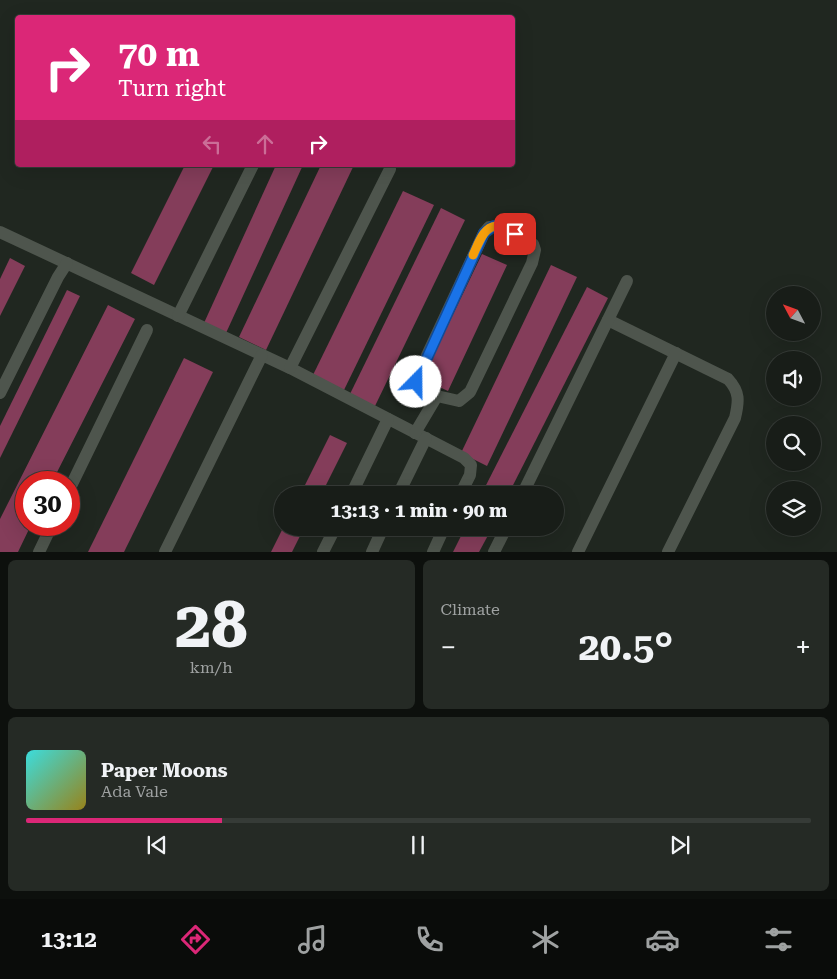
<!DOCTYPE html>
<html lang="en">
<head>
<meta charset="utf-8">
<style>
  body { margin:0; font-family:"Roboto Serif",serif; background:#252a25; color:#f1f3f6; height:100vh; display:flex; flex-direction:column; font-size:19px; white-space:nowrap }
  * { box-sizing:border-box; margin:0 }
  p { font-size:16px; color:#9fa2a2 }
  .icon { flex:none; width:28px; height:28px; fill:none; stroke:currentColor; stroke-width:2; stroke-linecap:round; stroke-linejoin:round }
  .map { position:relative; height:552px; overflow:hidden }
  .panel { display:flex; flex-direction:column; gap:8px; padding:8px; background:#0d100d; flex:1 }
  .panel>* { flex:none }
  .hud { position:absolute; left:15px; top:15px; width:500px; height:152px; border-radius:5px; box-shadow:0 5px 20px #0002,0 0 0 1px #363b37; background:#db2777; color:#fff; overflow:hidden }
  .needle { width:32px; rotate:311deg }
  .controls { position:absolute; left:766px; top:286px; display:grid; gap:10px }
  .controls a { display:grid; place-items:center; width:55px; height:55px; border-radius:50%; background:#181d18; box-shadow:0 5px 20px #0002,0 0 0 1px #363b37; font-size:25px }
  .speed { position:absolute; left:15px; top:471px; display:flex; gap:10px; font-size:25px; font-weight:700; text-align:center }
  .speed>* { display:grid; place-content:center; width:65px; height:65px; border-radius:50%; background:#181d18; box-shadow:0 5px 20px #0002,0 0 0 1px #363b37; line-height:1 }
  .speed .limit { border:8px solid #d22; background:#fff; color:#111 }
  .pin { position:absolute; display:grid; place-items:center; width:42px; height:42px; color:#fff; margin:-21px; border-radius:10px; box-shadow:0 2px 8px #0006 }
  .me { position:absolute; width:55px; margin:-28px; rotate:22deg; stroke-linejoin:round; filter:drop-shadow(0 0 4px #0008) }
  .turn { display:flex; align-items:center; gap:18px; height:105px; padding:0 20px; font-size:22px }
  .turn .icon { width:65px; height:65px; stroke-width:2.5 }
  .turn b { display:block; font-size:35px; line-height:42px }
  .lanes { display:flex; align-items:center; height:48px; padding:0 20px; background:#0003; justify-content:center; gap:25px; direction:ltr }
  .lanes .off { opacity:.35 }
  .big { font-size:38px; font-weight:700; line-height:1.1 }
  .panel .widget { flex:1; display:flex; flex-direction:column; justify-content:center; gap:8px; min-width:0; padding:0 18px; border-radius:8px; background:#252a25 }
  .panel .dial { align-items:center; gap:0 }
  .dial b { font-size:65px; line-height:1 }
  .song { display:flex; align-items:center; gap:15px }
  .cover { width:60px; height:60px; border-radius:8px; background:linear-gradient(135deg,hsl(180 70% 55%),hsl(50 70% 35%)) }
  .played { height:5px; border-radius:2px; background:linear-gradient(90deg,#db2777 25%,#363b37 25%) }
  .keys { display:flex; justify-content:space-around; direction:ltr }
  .heat { display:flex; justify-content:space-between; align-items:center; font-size:28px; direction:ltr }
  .panel .tiles { flex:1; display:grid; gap:8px; grid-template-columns:1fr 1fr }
  .widget:last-child { grid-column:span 2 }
  .trip { position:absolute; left:274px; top:486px; width:290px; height:50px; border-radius:25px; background:#181d18; box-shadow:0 5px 20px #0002,0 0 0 1px #363b37; font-weight:700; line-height:50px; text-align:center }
  .tab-bar { display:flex; height:80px; justify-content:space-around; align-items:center; background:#0a0c0a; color:#9fa2a2 }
  .tab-bar .icon { width:35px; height:35px }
  .tab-bar .selected { color:#db2777 }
  .tab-bar b { font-size:22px; color:#f1f3f6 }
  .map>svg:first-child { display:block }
</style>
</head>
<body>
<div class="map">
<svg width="837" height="552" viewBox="0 0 837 552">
  <rect width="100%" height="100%" fill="#202720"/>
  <g fill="#843d5a">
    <path d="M185 165H214L154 285 131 273Z"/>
    <path d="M276 165H303L226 333 204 323Z"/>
    <path d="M321 165H354L266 350 239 337Z"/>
    <path d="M403 191 434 205 344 390 313 375Z"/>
    <path d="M441 208 465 220 375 406 350 394Z"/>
    <path d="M482 254 507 265 448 391 422 379Z"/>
    <path d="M10 258 25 266 0 316V279Z"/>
    <path d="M551 265 577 277 487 466 461 453Z"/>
    <path d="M587 287 608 298 508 495H481Z"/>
    <path d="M67 290 80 296 0 458V426Z"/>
    <path d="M108 305 135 319 52 482H26V525H31L18 552H0V519Z"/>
    <path d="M184 358 213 372 124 552H88Z"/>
    <path d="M330 435 347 443 321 495H300Z"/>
    <path d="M283 528H304L292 552H271Z"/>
    <path d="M465 528H492L479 552H453Z"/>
  </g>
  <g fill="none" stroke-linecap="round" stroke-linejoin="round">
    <g stroke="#4e554d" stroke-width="12">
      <path d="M0 232 290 368 464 458 471 465 470 475 460 495"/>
      <path d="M178 316 253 165"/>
      <path d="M608 320 728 379C740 392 739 401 735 418L668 552"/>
      <path d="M290 368 390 169"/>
      <path d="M0 393 58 277 67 263"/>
      <path d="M415 433 437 396 420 387 416 379 484 233 489 227H500L533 244 535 250 532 263 470 392 459 401 437 396"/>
      <path d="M69 490 147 330"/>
      <path d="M351 495 388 419"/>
      <path d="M398 495 426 438"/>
      <path d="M522 495 627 281"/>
      <path d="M39 552 52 525"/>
      <path d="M165 552 262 355"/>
      <path d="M323 552 335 528"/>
      <path d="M372 552 383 528"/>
      <path d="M433 552 444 528"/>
      <path d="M494 552 506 528"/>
      <path d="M578 552 676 353"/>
    </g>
  </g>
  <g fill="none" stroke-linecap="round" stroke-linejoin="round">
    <g stroke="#114b97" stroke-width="12">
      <path id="route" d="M416 382 484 233 494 226H500L515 234"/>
    </g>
    <use href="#route" stroke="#1a73e8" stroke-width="9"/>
    <path stroke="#f59e0b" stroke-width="9" d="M473 255C478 245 483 227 496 226"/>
  </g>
</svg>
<div class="controls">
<a><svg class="needle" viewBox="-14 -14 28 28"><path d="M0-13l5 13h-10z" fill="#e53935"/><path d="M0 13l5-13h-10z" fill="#9fa2a2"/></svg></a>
<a><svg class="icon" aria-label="sound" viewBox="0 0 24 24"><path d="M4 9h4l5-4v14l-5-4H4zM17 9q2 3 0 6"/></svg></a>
<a><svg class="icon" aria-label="search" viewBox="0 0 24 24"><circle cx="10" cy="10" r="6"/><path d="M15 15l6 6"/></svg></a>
<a><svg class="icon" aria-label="layers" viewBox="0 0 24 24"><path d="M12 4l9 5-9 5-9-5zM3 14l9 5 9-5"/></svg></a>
</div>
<div class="speed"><div class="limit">30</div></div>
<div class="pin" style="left:515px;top:234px;background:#d93025"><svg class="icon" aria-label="arrive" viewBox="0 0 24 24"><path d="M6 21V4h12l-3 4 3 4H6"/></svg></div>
<svg class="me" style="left:416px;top:382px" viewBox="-20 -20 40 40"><circle r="19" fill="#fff"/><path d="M0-13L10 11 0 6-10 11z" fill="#1a73e8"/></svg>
<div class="trip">13:13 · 1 min · 90 m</div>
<div class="hud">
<div class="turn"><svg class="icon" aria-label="right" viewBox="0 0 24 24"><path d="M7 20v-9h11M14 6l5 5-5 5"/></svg><div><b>70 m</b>Turn right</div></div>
<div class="lanes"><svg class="icon off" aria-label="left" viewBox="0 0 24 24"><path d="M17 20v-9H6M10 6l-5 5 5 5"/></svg><svg class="icon off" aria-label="ahead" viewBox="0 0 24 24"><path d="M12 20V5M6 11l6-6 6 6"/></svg><svg class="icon" aria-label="right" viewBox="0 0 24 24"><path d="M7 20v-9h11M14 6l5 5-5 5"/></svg></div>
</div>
</div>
<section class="panel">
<div class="tiles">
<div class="widget dial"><b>28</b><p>km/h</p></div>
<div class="widget"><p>Climate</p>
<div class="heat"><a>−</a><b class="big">20.5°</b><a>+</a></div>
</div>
<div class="widget">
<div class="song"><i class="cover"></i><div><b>Paper Moons</b><p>Ada Vale</p></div></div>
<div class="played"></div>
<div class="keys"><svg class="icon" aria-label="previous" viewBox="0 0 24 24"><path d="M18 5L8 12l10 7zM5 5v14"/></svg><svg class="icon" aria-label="pause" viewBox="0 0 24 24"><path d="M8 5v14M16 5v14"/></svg><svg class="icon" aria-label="next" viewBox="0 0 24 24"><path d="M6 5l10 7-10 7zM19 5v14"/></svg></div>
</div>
</div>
</section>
<nav class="tab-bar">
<b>13:12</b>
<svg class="icon selected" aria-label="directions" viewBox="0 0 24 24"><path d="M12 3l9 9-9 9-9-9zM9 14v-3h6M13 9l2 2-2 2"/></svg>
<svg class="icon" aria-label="music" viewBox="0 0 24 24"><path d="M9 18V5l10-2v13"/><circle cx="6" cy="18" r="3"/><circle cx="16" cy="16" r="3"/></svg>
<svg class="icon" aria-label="phone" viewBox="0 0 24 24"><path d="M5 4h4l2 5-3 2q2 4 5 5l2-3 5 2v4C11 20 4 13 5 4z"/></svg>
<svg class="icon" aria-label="climate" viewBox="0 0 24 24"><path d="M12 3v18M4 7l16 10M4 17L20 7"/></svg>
<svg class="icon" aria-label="car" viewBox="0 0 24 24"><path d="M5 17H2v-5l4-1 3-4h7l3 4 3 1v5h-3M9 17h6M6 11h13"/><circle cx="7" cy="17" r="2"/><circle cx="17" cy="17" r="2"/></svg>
<svg class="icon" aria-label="filters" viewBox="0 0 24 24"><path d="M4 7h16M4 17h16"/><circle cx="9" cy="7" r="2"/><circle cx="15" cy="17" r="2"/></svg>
</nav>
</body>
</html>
